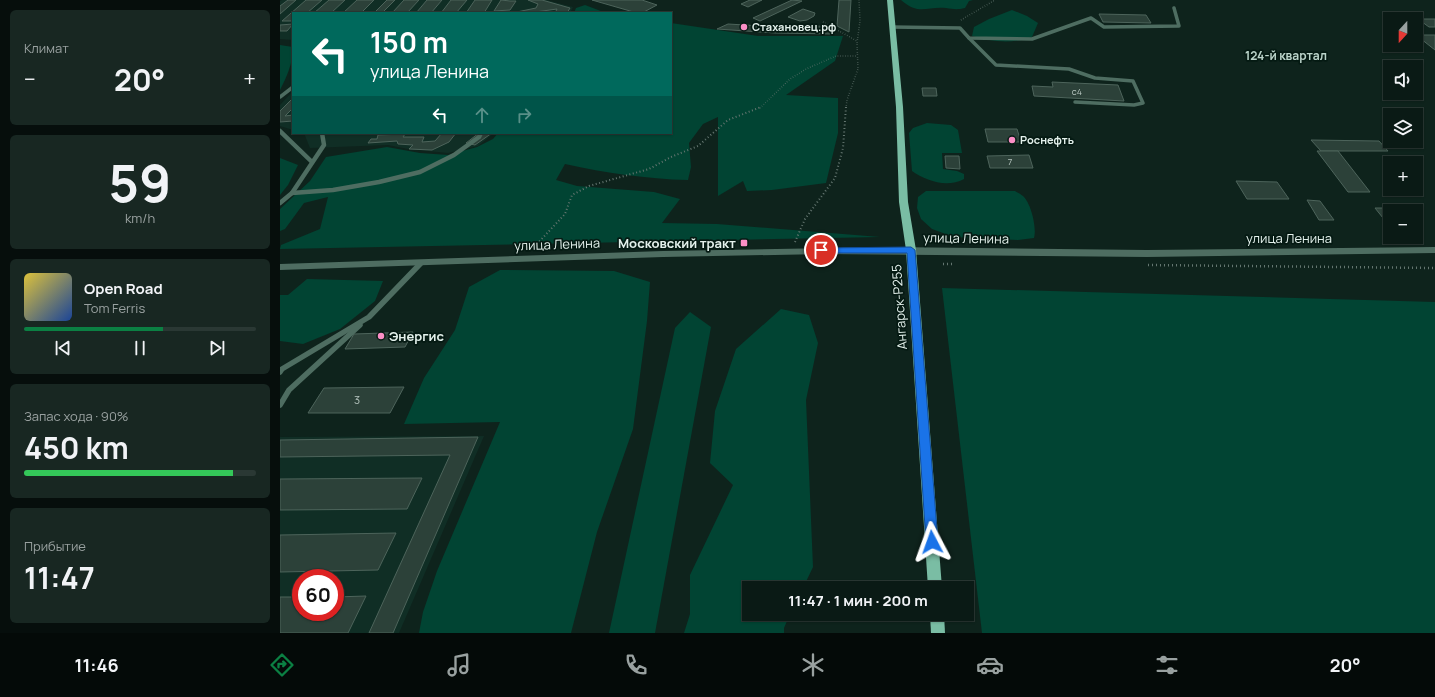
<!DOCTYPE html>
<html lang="ru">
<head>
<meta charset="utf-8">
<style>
  body { margin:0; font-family:Manrope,sans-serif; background:#182722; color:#f1f3f6; height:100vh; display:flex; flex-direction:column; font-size:15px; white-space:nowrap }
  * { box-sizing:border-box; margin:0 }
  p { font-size:13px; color:#99a1a0 }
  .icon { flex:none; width:22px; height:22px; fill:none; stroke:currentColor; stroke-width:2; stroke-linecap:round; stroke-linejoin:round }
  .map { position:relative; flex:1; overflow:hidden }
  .sheet { display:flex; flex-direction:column; gap:10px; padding:10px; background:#060e0c; width:280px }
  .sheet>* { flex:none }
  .guide { position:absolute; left:12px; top:12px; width:380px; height:122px; border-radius:0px; box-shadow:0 1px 3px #0004,0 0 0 1px #2a3834; background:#00695c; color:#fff; overflow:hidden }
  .needle { width:26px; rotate:201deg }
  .fabs { position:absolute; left:1103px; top:12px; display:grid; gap:8px }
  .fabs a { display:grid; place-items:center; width:40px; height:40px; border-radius:0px; background:#0a1a15; box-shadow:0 1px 3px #0004,0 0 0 1px #2a3834; font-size:20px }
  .speed { position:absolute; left:12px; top:569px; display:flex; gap:8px; font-size:20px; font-weight:700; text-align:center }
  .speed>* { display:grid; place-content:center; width:52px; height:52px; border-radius:50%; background:#0a1a15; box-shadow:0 1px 3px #0004,0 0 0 1px #2a3834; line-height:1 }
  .speed .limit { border:6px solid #d22; background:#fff; color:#111 }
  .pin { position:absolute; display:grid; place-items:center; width:34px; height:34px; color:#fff; margin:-17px; border:2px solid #fff; border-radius:50%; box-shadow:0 1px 4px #0007 }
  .me { position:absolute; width:44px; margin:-22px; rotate:356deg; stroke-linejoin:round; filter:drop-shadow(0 0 3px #0008) }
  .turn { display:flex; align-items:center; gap:14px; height:84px; padding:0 12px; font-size:18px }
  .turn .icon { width:52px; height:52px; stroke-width:2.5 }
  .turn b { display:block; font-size:28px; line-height:34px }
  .lanes { display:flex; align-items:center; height:38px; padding:0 12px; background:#0003; justify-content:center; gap:20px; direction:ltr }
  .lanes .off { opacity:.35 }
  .big { font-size:30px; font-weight:700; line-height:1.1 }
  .sheet .card { flex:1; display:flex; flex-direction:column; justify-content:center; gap:6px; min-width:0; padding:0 14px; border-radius:6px; background:#182722 }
  .sheet .dial { align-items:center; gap:0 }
  .dial b { font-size:52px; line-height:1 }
  .song { display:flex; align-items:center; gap:12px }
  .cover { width:48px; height:48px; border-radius:6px; background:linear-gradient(135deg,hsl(50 70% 55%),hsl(220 70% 35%)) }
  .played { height:4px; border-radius:2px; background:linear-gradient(90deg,#0b8043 60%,#2a3834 60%) }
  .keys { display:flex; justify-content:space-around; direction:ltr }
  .heat { display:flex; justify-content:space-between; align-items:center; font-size:22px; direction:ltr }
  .charge { height:6px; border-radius:3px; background:linear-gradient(90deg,#34c759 90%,#2a3834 0) }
  .trip { position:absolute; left:462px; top:581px; width:232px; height:40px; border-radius:0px; background:#0a1a15; box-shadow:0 1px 3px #0004,0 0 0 1px #2a3834; font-weight:700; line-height:40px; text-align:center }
  .menu { display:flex; height:64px; justify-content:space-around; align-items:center; background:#040a08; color:#99a1a0 }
  .menu .icon { width:28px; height:28px }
  .menu .current { color:#0b8043 }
  .menu b { font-size:18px; color:#f1f3f6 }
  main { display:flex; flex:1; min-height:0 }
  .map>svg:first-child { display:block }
</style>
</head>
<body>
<main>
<section class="sheet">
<div class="card"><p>Климат</p>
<div class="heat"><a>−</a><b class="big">20°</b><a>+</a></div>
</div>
<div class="card dial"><b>59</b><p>km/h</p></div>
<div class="card">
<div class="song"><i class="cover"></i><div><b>Open Road</b><p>Tom Ferris</p></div></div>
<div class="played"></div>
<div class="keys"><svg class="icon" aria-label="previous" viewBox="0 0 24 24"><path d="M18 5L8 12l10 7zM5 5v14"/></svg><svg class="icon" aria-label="pause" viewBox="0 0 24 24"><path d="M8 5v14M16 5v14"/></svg><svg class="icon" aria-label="next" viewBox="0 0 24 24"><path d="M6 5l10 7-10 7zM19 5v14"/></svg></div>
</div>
<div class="card"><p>Запас хода · 90%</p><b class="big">450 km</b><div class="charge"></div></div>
<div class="card"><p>Прибытие</p><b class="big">11:47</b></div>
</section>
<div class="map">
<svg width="1155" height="633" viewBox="0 0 1155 633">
  <rect width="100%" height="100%" fill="#0e231c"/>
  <g fill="#102e25" fill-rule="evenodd">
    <path d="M2 0H266L293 7 290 13H13V40L0 39V1Z"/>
    <path d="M13 91V130L0 126V105Z"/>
    <path d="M24 133H214L198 146 168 153 128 149 108 145 30 148Z"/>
    <path d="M204 436 119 633H0V437ZM21 578H55V612H21Z"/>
  </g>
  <g fill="#014433">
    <path d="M621 0H693L689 1 685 8C677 10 673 9 666 8 647 6 639 16 621 0Z"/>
    <path d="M305 5 326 13H294L296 8Z"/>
    <path d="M732 10 747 16 758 23 752 37C733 44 712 42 692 36L694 27 709 19Z"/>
    <path d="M391 23 478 36H563L555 61 506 95 558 98V133L546 183 492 190 467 191 463 181 438 196V117L423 124 409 143 411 167 408 180C366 179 326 173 285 164L276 180 297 186 374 192 400 199 382 223 437 224 600 237 0 249 1 245 40 229 48 197 24 203 5 229 0 231V209L30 181 46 157 107 147 140 153 168 155 197 147 213 139 218 133H391Z"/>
    <path d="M0 45 13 47C13 63 7 76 0 90Z"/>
    <path d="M647 123 671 125 678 130 682 153H662L663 169 677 171 684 174V179C667 188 646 181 632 171L629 133 633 128Z"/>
    <path d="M0 158 18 165 8 185 0 195Z"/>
    <path d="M646 191H735C738 193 741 194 743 196 751 203 757 228 754 238L738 240 674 237 652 229 641 219 637 208 638 197Z"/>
    <path d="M220 270 334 271 370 282 367 321 353 429 317 532 291 633H139L143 612 157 571 220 422 124 424 144 378 175 330 189 287Z"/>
    <path d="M27 279 103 281 95 301 60 329 23 344 0 341V295H8Z"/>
    <path d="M662 288 1155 302V633H702Z"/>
    <path d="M501 309 529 315 538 343 526 400 533 567 523 588H469V614H510L504 628V633H404L410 614V575L453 485 430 463 435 411 456 349Z"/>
    <path d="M410 312 431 327 375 633H329L395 328Z"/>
  </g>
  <g fill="#2c4139" stroke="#4d645b">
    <path d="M8 0H16L0 14V6Z"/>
    <path d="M26 0H42L27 13H13V21H2Z"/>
    <path d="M49 0H65L51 13H34Z"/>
    <path d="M77 0H94L81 13H63Z"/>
    <path d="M107 0H115L102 13H94Z"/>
    <path d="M124 0H139L127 13H112Z"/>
    <path d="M147 0H162L151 13H136Z"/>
    <path d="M171 0H187L176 13H161Z"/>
    <path d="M195 0H212L204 13H186Z"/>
    <path d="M221 0 230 1H236L230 10 214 11Z"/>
    <path d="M248 0H262L290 8 287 13H275L277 9 248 13H232L256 8 258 4Z"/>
    <path d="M312 0H362L377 5 362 13H357Z"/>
    <path d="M470 0H482L468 7 461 4Z"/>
    <path d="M512 0 522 1 480 21 473 18Z"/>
    <path d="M559 0H571L569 32 557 26Z"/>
    <path d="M523 9 535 13 534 16 527 20 520 21 508 17Z"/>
    <path d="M819 14 866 15 871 23 823 22Z"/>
    <path d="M1138 19H1155V27H1149Z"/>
    <path d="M13 24 7 31H0V25Z"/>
    <path d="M448 24 498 27 547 26 554 34 495 33 437 29Z"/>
    <path d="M1136 35H1155V50Z"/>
    <path d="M772 82 838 85 844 101 754 96 752 86 773 87Z"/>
    <path d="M642 88H656L657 96H643Z"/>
    <path d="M13 98V108L5 116 13 115V121L0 122V111Z"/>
    <path d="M705 129H737L741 142H708Z"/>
    <path d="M162 133H176L169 142 152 150 129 149 133 145 118 144 117 141 88 143 91 139H97L98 135 125 134 123 137H144L142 142 155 141Z"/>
    <path d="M199 133H212L195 145 186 143Z"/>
    <path d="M1031 140 1099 141 1108 151H1041Z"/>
    <path d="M1037 151H1058L1090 192H1068Z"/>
    <path d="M749 155 753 168H710L707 156Z"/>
    <path d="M665 156H679L680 169 666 168Z"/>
    <path d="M956 181 997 182 1009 199H967Z"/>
    <path d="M1027 200 1040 201 1054 220H1039Z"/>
    <path d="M1095 208H1127L1130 211H1110V223H1107Z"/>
    <path d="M133 332 125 347 65 349 74 334Z"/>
    <path d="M124 387 110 413H28L44 388Z"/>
    <path d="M198 437 113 633H89L170 455 0 457V440Z"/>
    <path d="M142 478 127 509 0 510V479Z"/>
    <path d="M116 533 98 570 0 572V535Z"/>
    <path d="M86 596 68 633H0V597H21V612H55V597Z"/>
  </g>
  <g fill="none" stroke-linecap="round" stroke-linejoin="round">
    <g stroke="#647670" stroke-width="1.5" stroke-dasharray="0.5 2" stroke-linecap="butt">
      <path d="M681 20 715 0"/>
      <path d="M543 22 577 41"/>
      <path d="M480 108 510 79 526 69 556 56H577"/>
      <path d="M566 108 567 100 578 69 577 43 580 21 579 0"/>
    </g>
    <g stroke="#647670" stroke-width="2" stroke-dasharray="1 2.5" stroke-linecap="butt">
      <path d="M515 242 525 219 555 178 563 148 566 107"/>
      <path d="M257 244 285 214 292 195 309 186 369 169 391 157 418 146 448 120 481 107"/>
    </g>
    <g stroke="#647670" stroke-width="2.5" stroke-dasharray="1 3" stroke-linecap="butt">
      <path d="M252 249 258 243"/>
      <path d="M663 264H673"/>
      <path d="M868 265 1155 268"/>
    </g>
    <g stroke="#4e6d61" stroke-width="3.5">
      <path d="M612 27 680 28 689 38 752 39 811 18 824 27 899 26 894 8"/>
      <path d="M689 38 716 65 789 69 815 78 853 81 863 103 854 105 795 102"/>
      <path d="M0 97 13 87"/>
    </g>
    <g stroke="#4e6d61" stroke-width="4.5">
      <path d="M0 131 32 162"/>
      <path d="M12 193 53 190 99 182 140 172 174 155 199 137 201 133"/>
      <path d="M0 203 12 193 44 145 42 133"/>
    </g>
    <g stroke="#4e6d61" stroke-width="5.5">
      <path d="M0 372 2 369 89 317 141 263"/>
      <path d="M0 405 9 390 80 325"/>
    </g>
    <path fill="#4e6d61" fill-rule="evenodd" d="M609 247 867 250 1155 247V253L867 257 544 254 383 257 0 270V264L383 251Z"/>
    <g fill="#7abda4" fill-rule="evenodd">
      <path d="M607 0H613L623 107 628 202 636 250 662 588H648L626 250 619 202 616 107Z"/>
      <path d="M650 614H664L665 633H651Z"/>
    </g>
  </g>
  <path fill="#1a73e8" stroke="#114b97" d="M631 247 635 250 658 542 656 546 652 548 648 546 646 542 627 253H541L537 250 541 248Z"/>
  <g fill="#fb8fc6" stroke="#051a13" stroke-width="1.5">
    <circle cx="464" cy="27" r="4"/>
    <circle cx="732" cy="140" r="4"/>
    <rect x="460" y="239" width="8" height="8" rx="2"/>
    <circle cx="101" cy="336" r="4"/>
  </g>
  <g text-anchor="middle" stroke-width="3.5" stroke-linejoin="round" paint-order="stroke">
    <g font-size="9" fill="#b6c5bf">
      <text x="797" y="95">с4</text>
      <text x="730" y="165">7</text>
    </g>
    <g font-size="11" font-weight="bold" fill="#e4f1ec" stroke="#051a13" text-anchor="start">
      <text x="472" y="31">Стахановец.рф</text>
      <text x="740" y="144">Роснефть</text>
    </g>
    <g font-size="11" fill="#b6c5bf">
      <text x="77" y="404">3</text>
    </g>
    <g font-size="12" font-weight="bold" fill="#bbd4ca" stroke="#051a13">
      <text x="1006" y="60">124-й квартал</text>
    </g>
    <g font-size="13" fill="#e4f1ec" stroke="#051a13">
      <text transform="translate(686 238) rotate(1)" y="5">улица Ленина</text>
      <text x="1009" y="243">улица Ленина</text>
      <text transform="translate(277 244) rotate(-2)" y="5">улица Ленина</text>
      <text transform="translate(619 307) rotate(-94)" y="5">Ангарск-Р255</text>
    </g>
    <g font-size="13" font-weight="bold" fill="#e4f1ec" stroke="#051a13" text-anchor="end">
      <text x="456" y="248">Московский тракт</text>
      <text x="109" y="341" text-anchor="start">Энергис</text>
    </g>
  </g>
</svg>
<div class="fabs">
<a><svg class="needle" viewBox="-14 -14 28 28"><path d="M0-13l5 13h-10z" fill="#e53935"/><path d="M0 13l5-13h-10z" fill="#99a1a0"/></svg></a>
<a><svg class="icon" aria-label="sound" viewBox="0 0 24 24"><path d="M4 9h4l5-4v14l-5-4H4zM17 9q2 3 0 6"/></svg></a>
<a><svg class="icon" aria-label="layers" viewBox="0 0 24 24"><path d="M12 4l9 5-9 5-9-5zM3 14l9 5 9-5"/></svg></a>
<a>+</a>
<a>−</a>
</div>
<div class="speed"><div class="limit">60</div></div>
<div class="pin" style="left:541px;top:250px;background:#d93025"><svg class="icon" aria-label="arrive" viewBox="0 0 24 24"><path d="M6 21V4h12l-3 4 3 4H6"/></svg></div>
<svg class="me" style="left:652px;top:542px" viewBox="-20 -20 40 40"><path d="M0-17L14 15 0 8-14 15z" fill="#1a73e8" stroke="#fff" stroke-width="4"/></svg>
<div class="trip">11:47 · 1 мин · 200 m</div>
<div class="guide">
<div class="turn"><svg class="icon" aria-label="left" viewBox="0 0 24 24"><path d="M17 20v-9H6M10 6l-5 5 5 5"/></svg><div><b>150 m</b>улица Ленина</div></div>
<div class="lanes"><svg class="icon" aria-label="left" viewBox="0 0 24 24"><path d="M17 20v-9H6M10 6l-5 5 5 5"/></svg><svg class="icon off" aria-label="ahead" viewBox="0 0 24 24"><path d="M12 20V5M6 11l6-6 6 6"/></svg><svg class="icon off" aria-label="right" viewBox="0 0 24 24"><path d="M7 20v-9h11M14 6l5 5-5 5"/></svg></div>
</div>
</div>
</main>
<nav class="menu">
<b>11:46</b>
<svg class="icon current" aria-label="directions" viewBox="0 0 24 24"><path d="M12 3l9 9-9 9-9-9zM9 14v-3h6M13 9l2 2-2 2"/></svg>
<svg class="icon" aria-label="music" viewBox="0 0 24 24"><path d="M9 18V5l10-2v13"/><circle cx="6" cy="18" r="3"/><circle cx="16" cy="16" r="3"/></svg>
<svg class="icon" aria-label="phone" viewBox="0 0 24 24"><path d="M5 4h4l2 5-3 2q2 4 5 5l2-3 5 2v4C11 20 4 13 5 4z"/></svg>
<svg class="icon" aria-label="climate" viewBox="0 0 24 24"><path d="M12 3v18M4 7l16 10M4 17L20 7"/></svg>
<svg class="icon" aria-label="car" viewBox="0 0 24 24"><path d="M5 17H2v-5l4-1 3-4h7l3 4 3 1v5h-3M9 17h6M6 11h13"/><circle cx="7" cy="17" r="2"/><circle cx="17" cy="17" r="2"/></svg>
<svg class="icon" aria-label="filters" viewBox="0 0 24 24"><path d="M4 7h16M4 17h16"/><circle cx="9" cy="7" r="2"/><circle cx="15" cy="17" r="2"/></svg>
<b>20°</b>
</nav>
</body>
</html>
